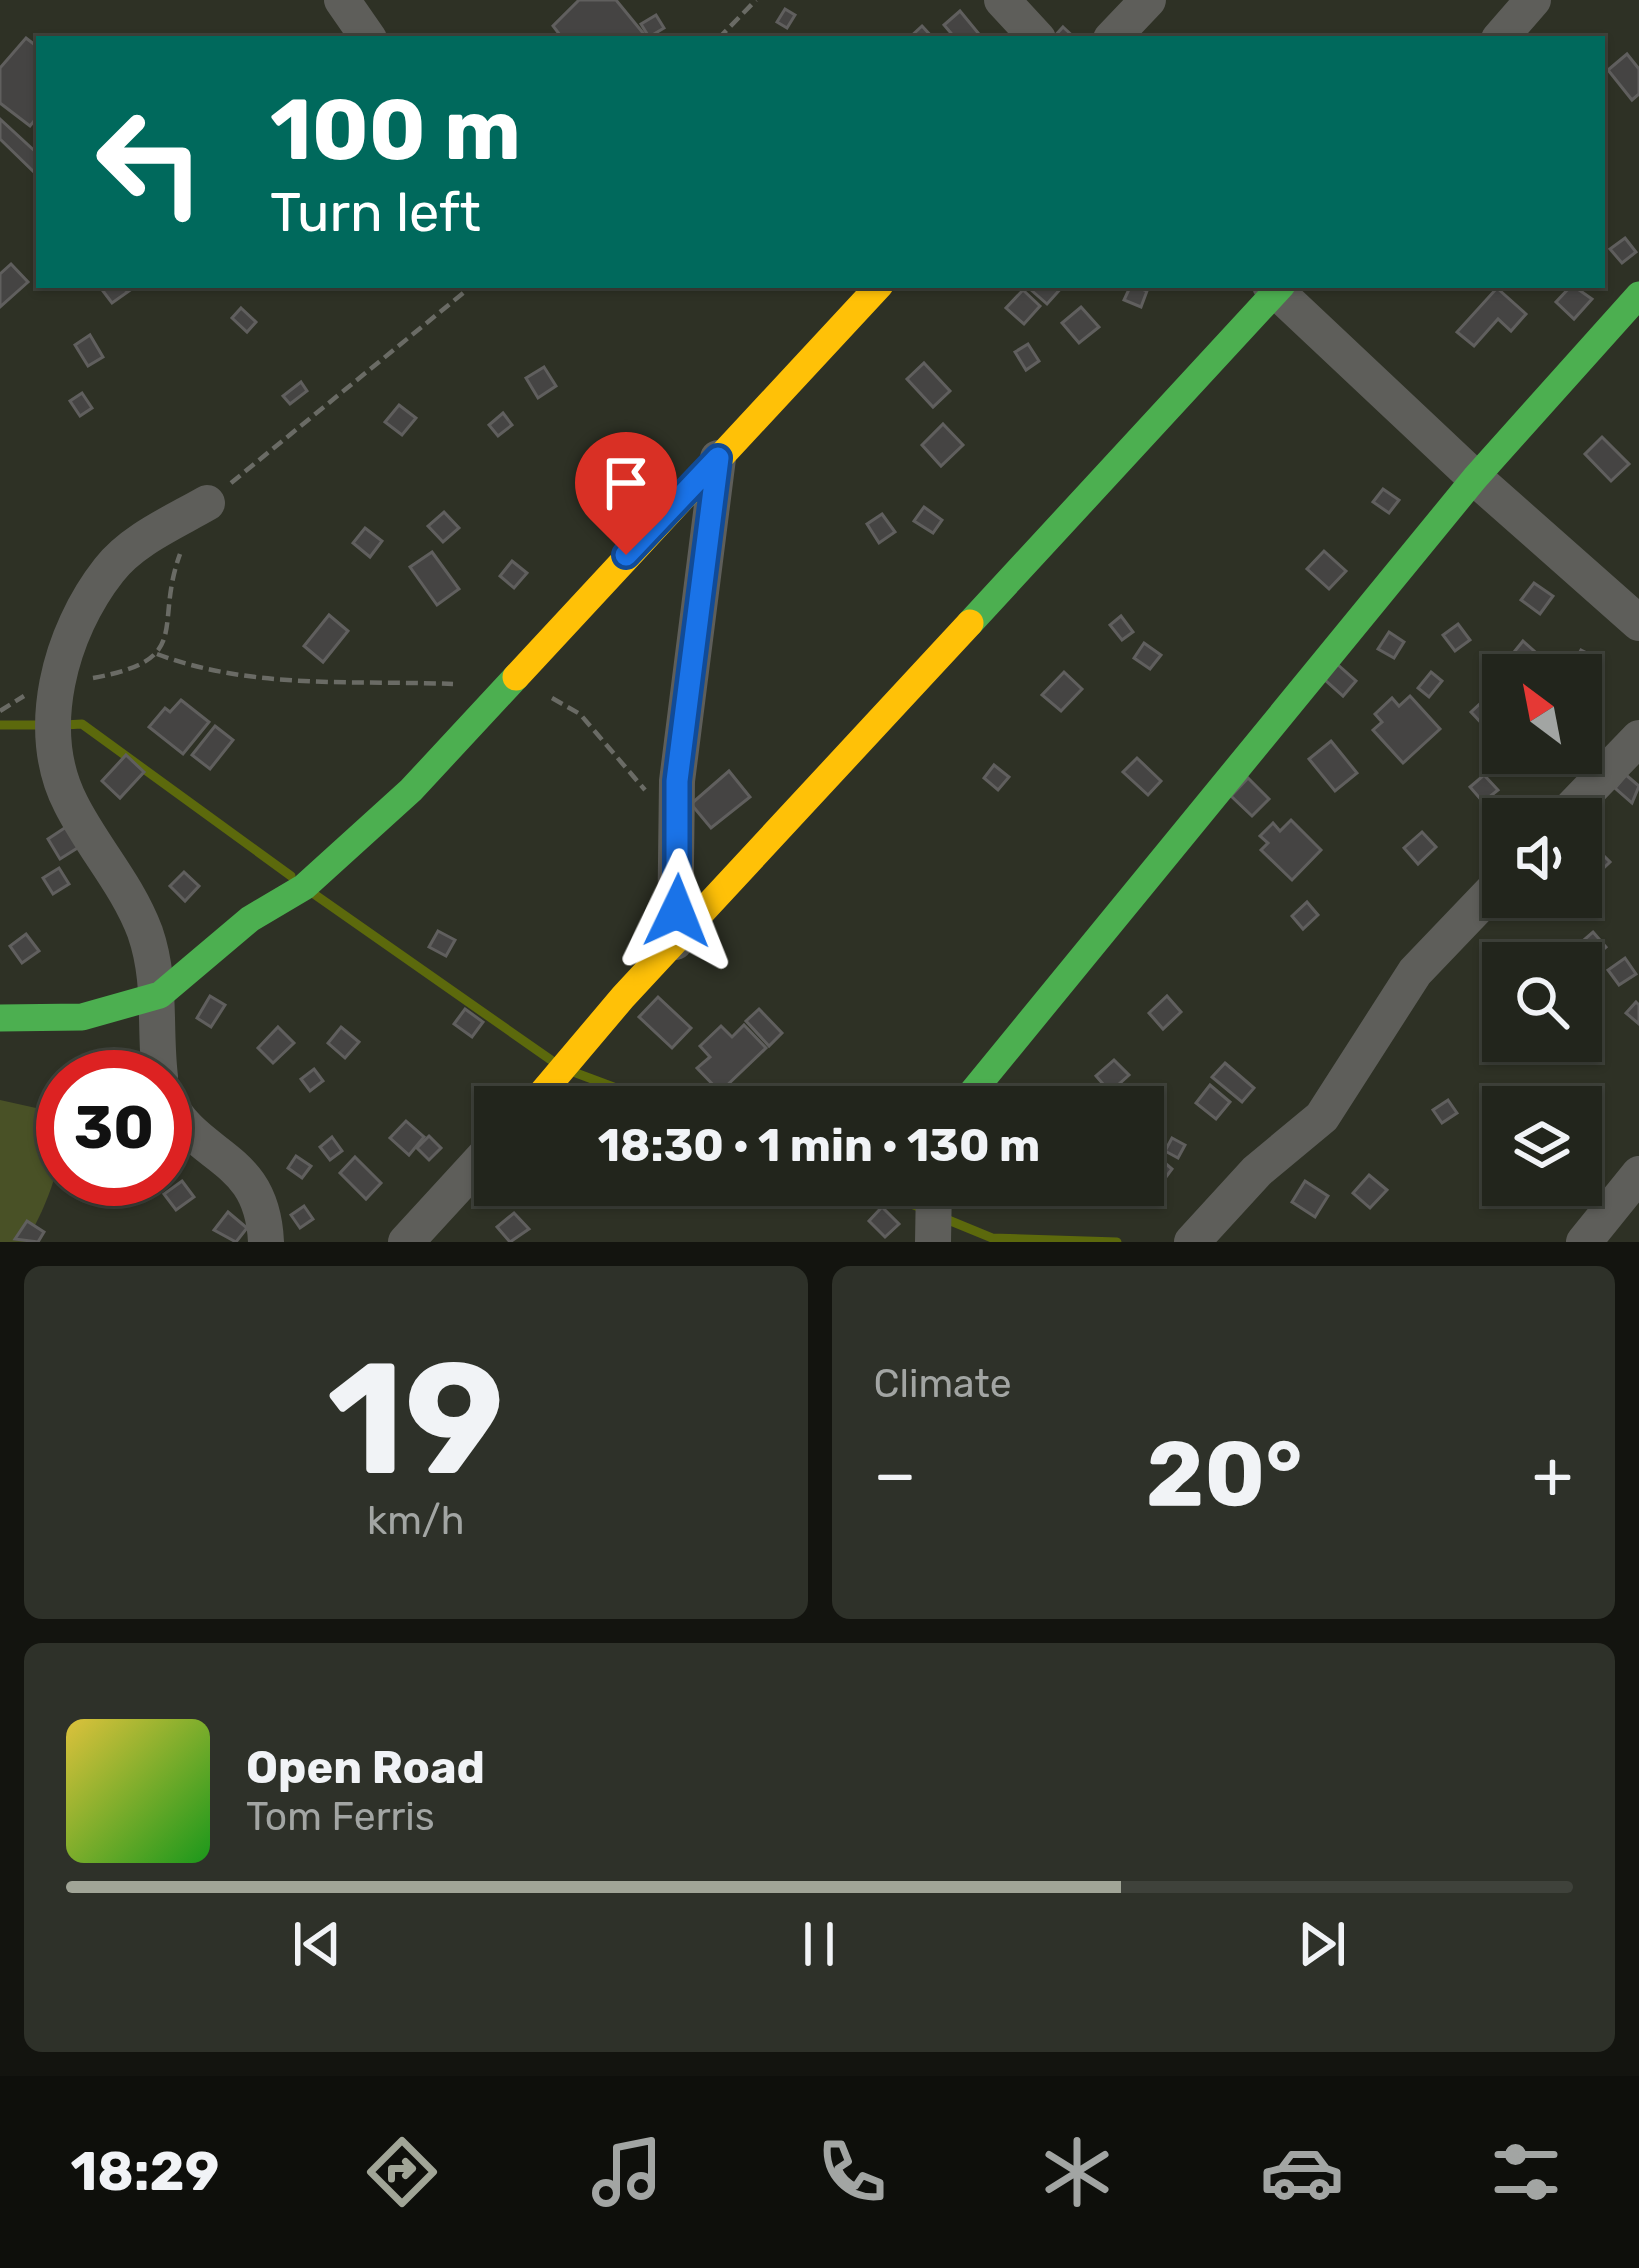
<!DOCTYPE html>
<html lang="en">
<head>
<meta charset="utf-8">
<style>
  body { margin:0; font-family:Rubik,sans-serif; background:#2e3129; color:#f1f3f6; height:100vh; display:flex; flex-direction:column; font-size:45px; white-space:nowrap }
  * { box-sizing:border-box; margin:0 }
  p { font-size:39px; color:#a2a5a3 }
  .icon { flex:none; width:66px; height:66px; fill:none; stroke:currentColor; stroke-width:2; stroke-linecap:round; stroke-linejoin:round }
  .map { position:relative; height:1242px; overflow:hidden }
  .panel { display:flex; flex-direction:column; gap:24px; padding:24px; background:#13140f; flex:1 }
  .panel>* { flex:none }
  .guide { position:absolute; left:36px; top:36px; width:1569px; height:252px; border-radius:0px; box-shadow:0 3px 9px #0004,0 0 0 3px #3f423b; background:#00695c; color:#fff; overflow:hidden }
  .needle { width:78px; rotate:328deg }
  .controls { position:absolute; left:1482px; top:654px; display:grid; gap:24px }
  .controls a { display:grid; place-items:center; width:120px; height:120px; border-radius:0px; background:#22251c; box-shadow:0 3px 9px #0004,0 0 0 3px #3f423b; font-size:60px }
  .speed { position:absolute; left:36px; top:1050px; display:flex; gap:24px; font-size:60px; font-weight:700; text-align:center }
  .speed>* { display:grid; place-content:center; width:156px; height:156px; border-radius:50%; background:#22251c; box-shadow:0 3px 9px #0004,0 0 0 3px #3f423b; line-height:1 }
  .speed .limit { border:18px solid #d22; background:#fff; color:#111 }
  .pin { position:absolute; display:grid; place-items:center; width:102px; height:102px; color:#fff; margin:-123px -51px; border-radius:50% 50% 50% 0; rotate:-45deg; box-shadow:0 0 12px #0007 }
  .pin .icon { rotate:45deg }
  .me { position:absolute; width:132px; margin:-66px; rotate:2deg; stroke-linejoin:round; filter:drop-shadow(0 0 9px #0008) }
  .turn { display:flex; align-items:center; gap:42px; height:252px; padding:0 36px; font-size:54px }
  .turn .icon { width:156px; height:156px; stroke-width:2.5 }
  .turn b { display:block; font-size:84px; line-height:102px }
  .big { font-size:90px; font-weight:700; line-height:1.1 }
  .panel .tile { flex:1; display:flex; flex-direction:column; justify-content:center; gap:18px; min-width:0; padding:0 42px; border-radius:18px; background:#2e3129 }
  .panel .dial { align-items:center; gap:0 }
  .dial b { font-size:156px; line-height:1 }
  .song { display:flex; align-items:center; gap:36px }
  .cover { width:144px; height:144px; border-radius:18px; background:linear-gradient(135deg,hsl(50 70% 55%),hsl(120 70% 35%)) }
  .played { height:12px; border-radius:6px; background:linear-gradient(90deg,#a1a597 70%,#3f423b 70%) }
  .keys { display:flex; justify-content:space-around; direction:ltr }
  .heat { display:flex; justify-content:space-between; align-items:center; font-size:66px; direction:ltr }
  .panel .tiles { flex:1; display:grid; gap:24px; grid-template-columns:1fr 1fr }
  .tile:last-child { grid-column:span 2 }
  .trip { position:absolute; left:474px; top:1086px; width:690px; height:120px; border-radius:0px; background:#22251c; box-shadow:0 3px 9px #0004,0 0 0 3px #3f423b; font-weight:700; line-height:120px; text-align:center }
  .tab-bar { display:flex; height:192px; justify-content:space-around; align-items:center; background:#0e0f0b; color:#a2a5a3 }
  .tab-bar .icon { width:84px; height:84px }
  .tab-bar .on { color:#a1a597 }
  .tab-bar b { font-size:54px; color:#f1f3f6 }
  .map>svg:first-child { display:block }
</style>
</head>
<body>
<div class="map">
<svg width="1639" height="1242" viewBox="0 0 1639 1242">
  <rect width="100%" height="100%" fill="#2e3125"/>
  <path fill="#495126" d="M0 1100 63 1114C63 1164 50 1199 26 1242H0Z"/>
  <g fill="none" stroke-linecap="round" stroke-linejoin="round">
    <g stroke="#5c690c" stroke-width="9">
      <path d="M0 725H47"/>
      <path d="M64 725 82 724 291 876"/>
      <path d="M314 894 551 1060"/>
      <path d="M576 1073 667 1107"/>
      <path d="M866 1185 926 1210"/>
      <path d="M941 1217 992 1238 1117 1242"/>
    </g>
  </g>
  <g fill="#454443" stroke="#605f5e" stroke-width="3">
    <path d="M579 0H616L648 39H563L553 26Z"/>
    <path d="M785 9 795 15 787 28 777 22Z"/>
    <path d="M960 11 979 34 973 39H956L944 25Z"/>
    <path d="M656 15 664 28 649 37 641 24Z"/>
    <path d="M922 26 934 39H908Z"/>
    <path d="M1063 27 1076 39 1053 38Z"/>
    <path d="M26 38 39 48V115L30 126 0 103V68Z"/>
    <path d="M1627 54 1639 69V94L1632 100 1608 70Z"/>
    <path d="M0 119 39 155 35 173 0 139Z"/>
    <path d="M1625 238 1636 252 1622 263 1610 249Z"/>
    <path d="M11 264 28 282 0 307V274Z"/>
    <path d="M112 285 129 291 112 303 103 291Z"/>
    <path d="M1034 285H1064L1047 304 1030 289Z"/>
    <path d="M1131 285 1147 291 1141 307 1124 300Z"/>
    <path d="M1572 285 1592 299 1574 319 1556 302Z"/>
    <path d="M1497 288 1526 314 1511 331 1498 319 1474 346 1457 332Z"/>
    <path d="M1023 290 1040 306 1024 324 1006 308Z"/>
    <path d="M1081 307 1099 327 1079 343 1062 323Z"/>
    <path d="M241 308 256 322 247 332 232 318Z"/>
    <path d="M90 335 103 357 88 366 75 345Z"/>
    <path d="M1028 344 1039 361 1026 370 1015 352Z"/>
    <path d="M924 363 950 391 933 407 907 379Z"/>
    <path d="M544 367 556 386 538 398 526 378Z"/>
    <path d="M301 382 307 391 290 404 283 396Z"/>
    <path d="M82 393 92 408 80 416 70 401Z"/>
    <path d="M399 405 416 418 402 435 385 422Z"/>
    <path d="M503 413 512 425 498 436 489 425Z"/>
    <path d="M943 424 963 445 941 466 922 445Z"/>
    <path d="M1602 437 1629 464 1611 481 1585 454Z"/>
    <path d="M1383 489 1399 500 1389 513 1373 502Z"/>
    <path d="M924 507 942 520 933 533 914 521Z"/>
    <path d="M444 512 459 528 443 542 428 526Z"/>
    <path d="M882 514 895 532 879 543 867 524Z"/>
    <path d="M365 528 382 541 370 557 353 543Z"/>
    <path d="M1324 551 1346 571 1329 589 1307 569Z"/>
    <path d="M432 552 459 589 437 605 410 567Z"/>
    <path d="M512 561 527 573 514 588 500 576Z"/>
    <path d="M1534 583 1553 596 1540 614 1521 600Z"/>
    <path d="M329 615 348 631 323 662 304 646Z"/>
    <path d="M1121 616 1133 632 1122 640 1110 625Z"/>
    <path d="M1458 624 1470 640 1455 651 1443 635Z"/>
    <path d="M1389 632 1404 642 1394 658 1378 649Z"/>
    <path d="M1523 641 1541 657 1525 675 1506 662Z"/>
    <path d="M1144 643 1161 655 1150 669 1134 658Z"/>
    <path d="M1581 650 1597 658 1588 673 1573 664Z"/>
    <path d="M1337 664 1356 681 1343 696 1324 679Z"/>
    <path d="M1064 672 1082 689 1061 711 1042 695Z"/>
    <path d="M1431 672 1442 681 1429 697 1418 688Z"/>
    <path d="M1410 696 1440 729 1403 763 1373 730 1382 722 1375 714 1392 698 1399 706Z"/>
    <path d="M181 700 209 722 183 754 149 727 165 708 170 712Z"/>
    <path d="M1483 701 1498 718 1486 728 1471 712Z"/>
    <path d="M215 726 233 740 210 769 192 755Z"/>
    <path d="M1331 741 1357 773 1335 791 1309 759Z"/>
    <path d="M126 755 144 772 120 798 102 781Z"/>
    <path d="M1137 758 1161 781 1148 795 1123 772Z"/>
    <path d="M994 765 1009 777 998 790 984 778Z"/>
    <path d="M729 771 750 797 711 828 691 804Z"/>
    <path d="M1484 775 1498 790 1483 802 1470 787Z"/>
    <path d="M1626 775 1639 786 1632 803 1615 788Z"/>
    <path d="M1248 778 1269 799 1252 816 1231 796Z"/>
    <path d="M1291 820 1321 850 1292 880 1261 850 1268 843 1260 836 1273 823 1280 831Z"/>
    <path d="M66 827 79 847 60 859 48 839Z"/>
    <path d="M1422 832 1436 847 1418 864 1404 848Z"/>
    <path d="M1593 845 1610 862 1591 880 1581 869V856Z"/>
    <path d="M59 868 69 884 53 894 43 878Z"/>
    <path d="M184 872 199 886 185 901 170 886Z"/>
    <path d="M1307 902 1318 915 1303 929 1292 916Z"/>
    <path d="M438 931 455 940 446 956 429 947Z"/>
    <path d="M1593 932 1606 947 1581 969V963H1570L1564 957Z"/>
    <path d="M26 934 39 951 22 963 10 946Z"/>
    <path d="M1625 958 1636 974 1619 985 1608 970Z"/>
    <path d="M210 996 225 1005 211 1027 197 1018Z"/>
    <path d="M1167 996 1181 1012 1163 1029 1149 1013Z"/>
    <path d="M658 997 691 1028 672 1048 639 1017Z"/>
    <path d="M1636 1002 1639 1005V1024L1626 1013Z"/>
    <path d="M465 1009 483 1022 472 1037 454 1024Z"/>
    <path d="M759 1009 782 1033 769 1046 746 1021Z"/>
    <path d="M744 1025 766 1048 720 1092 697 1068 710 1057 700 1046 721 1026 732 1037Z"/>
    <path d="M278 1027 294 1043 273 1063 258 1048Z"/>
    <path d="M341 1027 359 1042 345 1058 328 1043Z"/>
    <path d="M1530 1041H1559L1542 1056Z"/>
    <path d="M1114 1060 1129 1075 1110 1092 1096 1076Z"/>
    <path d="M1225 1063 1254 1088 1242 1102 1212 1077Z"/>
    <path d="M314 1069 323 1081 310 1091 301 1079Z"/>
    <path d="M1210 1085 1230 1102 1216 1119 1196 1103Z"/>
    <path d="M1448 1100 1457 1113 1442 1123 1433 1110Z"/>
    <path d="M1588 1117 1596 1129 1583 1138 1581 1121Z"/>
    <path d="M406 1121 424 1137 409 1155 390 1138Z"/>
    <path d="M429 1136 441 1148 429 1160 417 1148Z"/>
    <path d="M332 1137 342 1151 330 1160 320 1147Z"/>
    <path d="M1172 1138 1185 1145 1178 1158 1165 1151Z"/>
    <path d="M1143 1144 1172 1169 1163 1181 1143 1164Z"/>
    <path d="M296 1156 311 1166 302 1178 288 1168Z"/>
    <path d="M355 1157 381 1183 366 1199 340 1173Z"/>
    <path d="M1369 1175 1387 1190 1370 1208 1353 1193Z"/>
    <path d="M128 1179H143L151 1190 135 1202 121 1184Z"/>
    <path d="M182 1181 194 1197 176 1210 164 1194Z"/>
    <path d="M1305 1181 1328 1196 1315 1217 1292 1202Z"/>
    <path d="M304 1206 313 1219 300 1228 291 1215Z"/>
    <path d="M882 1207 899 1224 885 1237 869 1221Z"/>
    <path d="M228 1212 247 1228 236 1242 214 1230Z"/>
    <path d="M514 1213 529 1229 510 1242 497 1227Z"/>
    <path d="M27 1221 44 1232 38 1242 15 1239Z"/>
  </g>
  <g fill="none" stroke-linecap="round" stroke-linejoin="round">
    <g stroke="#6a6b65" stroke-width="4.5" stroke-dasharray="12 6" stroke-linecap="butt">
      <path d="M718 39 756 0"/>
      <path d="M231 483 473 285"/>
      <path d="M157 654C253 690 353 680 453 684"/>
      <path d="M93 678C195 659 153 628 180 554"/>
      <path d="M552 698 580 714 645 790"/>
      <path d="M0 711 24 696"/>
    </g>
    <g stroke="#5e5e5a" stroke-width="36">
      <path d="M342 0 369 39"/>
      <path d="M1002 0 1038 39"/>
      <path d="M1111 39 1148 0"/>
      <path d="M1499 39 1533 0"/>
      <path d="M1270 285 1475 478 1639 623"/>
      <path d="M1561 819 1639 738"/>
      <path d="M675 942 677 781 718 458"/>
      <path d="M160 1077C154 1027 162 981 145 932 127 884 93 848 71 804 33 731 60 632 109 570 132 540 174 522 207 503"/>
      <path d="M165 1097C198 1162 262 1153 266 1242"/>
      <path d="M406 1242 495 1145"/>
      <path d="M933 1242 934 1185"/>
      <path d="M1192 1242 1257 1171 1322 1117 1415 972 1503 880"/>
      <path d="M1584 1242 1639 1174"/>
    </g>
    <g stroke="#4caf50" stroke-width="27">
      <path d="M970 623 1282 285"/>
      <path d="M0 1018 82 1017 160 995 250 919 304 887 411 790 516 677"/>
      <path d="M960 1107 1475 478 1639 295"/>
    </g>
    <g stroke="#ffc107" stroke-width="27">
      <path d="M516 677 880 285"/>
      <path d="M530 1107 623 997 970 623"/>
    </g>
  </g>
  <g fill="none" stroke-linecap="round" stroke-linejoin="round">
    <g stroke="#114b97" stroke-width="30">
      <path id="route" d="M626 555 718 458 677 781V911"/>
    </g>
    <use href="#route" stroke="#1a73e8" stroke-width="21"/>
  </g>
</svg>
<div class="controls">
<a><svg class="needle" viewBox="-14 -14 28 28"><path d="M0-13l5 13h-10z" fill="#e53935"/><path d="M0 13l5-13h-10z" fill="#a2a5a3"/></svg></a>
<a><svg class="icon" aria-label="sound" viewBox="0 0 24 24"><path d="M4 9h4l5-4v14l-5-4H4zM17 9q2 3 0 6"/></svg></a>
<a><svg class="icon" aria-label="search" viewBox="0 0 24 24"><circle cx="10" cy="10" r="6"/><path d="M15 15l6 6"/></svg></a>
<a><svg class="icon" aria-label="layers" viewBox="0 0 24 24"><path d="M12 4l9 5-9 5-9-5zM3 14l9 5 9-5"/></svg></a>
</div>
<div class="speed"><div class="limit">30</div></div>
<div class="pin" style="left:626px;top:555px;background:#d93025"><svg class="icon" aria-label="arrive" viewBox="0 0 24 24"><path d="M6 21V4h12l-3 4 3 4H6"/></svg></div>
<svg class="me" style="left:677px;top:911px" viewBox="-20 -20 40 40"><path d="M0-17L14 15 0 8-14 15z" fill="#1a73e8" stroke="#fff" stroke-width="4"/></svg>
<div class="trip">18:30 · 1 min · 130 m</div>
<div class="guide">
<div class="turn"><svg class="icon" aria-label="left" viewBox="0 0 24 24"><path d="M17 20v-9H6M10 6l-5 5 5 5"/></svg><div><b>100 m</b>Turn left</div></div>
</div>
</div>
<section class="panel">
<div class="tiles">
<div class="tile dial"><b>19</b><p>km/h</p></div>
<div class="tile"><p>Climate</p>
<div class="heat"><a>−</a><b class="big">20°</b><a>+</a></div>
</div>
<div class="tile">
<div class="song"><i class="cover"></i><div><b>Open Road</b><p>Tom Ferris</p></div></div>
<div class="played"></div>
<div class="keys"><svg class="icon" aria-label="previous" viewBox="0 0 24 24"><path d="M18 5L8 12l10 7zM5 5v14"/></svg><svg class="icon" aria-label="pause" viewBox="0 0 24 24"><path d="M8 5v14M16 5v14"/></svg><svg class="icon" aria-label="next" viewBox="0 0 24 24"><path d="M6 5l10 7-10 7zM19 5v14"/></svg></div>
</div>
</div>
</section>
<nav class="tab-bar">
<b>18:29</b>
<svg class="icon on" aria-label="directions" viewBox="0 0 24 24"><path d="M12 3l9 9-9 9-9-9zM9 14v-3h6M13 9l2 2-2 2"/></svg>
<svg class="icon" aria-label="music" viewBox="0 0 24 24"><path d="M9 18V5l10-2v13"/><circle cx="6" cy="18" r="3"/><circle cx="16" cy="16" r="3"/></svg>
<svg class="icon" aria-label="phone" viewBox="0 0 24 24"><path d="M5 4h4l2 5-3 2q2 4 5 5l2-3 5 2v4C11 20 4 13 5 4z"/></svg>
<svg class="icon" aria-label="climate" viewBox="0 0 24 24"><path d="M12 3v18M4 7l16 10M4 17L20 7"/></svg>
<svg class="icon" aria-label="car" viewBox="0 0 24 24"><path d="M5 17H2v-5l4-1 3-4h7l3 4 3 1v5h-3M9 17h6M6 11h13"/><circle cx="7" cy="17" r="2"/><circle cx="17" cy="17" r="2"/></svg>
<svg class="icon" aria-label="filters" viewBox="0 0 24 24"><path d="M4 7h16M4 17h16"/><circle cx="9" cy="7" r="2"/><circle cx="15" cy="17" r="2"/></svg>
</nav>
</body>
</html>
